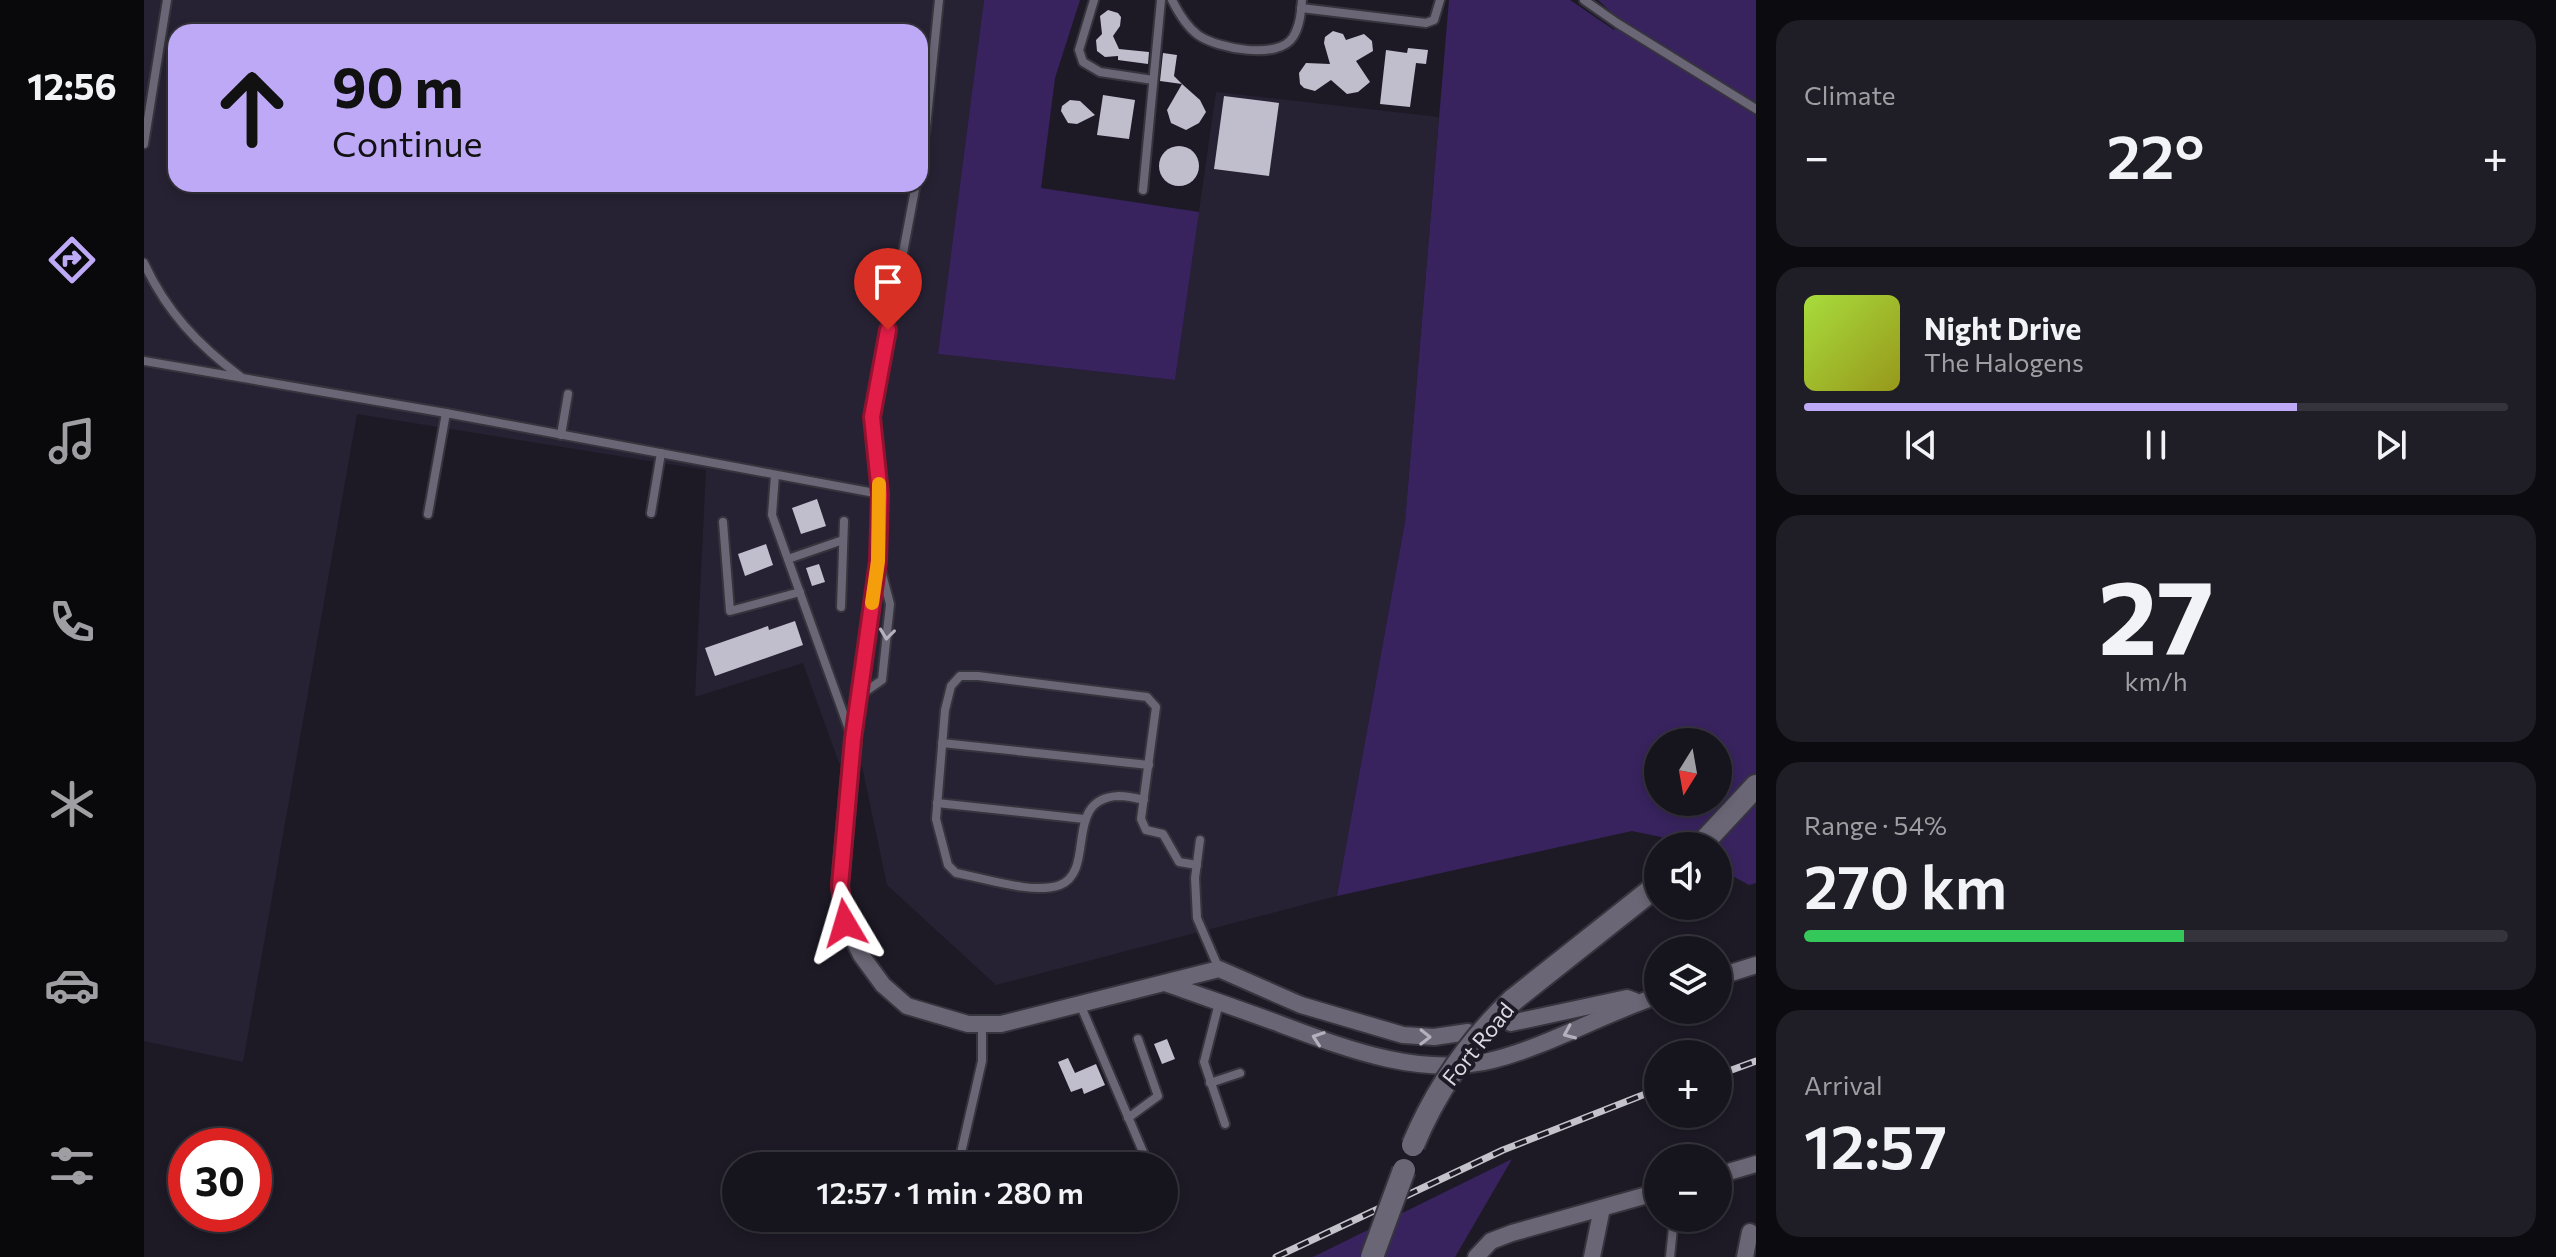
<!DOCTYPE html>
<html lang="en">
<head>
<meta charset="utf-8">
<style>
  body { margin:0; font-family:Commissioner,sans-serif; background:#1f1d25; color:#f1f3f6; height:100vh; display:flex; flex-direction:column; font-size:30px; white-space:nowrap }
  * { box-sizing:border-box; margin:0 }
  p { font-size:26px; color:#9e9ea3 }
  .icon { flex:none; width:44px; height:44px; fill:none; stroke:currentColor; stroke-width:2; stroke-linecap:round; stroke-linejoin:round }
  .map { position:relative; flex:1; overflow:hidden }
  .drawer { display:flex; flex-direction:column; gap:20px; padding:20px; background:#0c0b0f; width:800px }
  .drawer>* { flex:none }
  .top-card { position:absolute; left:24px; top:24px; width:760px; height:168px; border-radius:24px; box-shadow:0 4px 12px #0003,0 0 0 2px #35333b; background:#bda9f5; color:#111; overflow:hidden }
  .needle { width:52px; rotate:191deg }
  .buttons { position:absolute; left:1500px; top:728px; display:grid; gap:16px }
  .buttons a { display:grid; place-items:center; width:88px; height:88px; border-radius:50%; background:#16141c; box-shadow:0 4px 12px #0003,0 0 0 2px #35333b; font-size:40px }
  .speed { position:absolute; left:24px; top:1128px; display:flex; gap:16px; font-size:40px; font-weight:700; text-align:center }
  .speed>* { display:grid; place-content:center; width:104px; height:104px; border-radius:50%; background:#16141c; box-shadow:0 4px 12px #0003,0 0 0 2px #35333b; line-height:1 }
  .speed .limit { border:12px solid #d22; background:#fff; color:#111 }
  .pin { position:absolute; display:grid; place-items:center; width:68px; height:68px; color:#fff; margin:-82px -34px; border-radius:50% 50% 50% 0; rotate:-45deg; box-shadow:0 0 8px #0007 }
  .pin .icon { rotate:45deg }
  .me { position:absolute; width:88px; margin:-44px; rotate:353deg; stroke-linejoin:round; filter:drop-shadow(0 0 6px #0008) }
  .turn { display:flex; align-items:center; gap:28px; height:168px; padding:0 32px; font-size:36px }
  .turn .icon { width:104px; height:104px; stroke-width:2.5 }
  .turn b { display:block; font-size:56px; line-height:68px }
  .big { font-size:60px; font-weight:600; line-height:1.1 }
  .drawer .widget { flex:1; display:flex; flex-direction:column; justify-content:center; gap:12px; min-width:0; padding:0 28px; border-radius:24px; background:#1f1d25 }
  .drawer .dial { align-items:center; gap:0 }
  .dial b { font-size:104px; line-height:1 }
  .song { display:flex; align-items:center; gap:24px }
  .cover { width:96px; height:96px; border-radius:12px; background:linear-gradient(135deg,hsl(80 70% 55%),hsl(60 70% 35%)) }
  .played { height:8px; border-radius:4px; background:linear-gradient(90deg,#bda9f5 70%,#35333b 70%) }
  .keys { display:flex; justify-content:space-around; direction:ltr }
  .heat { display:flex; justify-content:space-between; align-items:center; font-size:44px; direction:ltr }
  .charge { height:12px; border-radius:6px; background:linear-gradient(90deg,#34c759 54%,#35333b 0) }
  .trip { position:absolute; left:578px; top:1152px; width:456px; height:80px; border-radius:40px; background:#16141c; box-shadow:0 4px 12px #0003,0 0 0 2px #35333b; font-weight:600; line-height:80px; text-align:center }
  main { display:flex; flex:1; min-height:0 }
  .dock { display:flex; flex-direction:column; width:144px; justify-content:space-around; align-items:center; background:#09080b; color:#9e9ea3 }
  .dock .icon { width:56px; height:56px }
  .dock .selected { color:#bda9f5 }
  .dock b { font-size:36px; color:#f1f3f6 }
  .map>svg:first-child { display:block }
</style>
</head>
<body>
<main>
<nav class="dock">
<b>12:56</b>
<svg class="icon selected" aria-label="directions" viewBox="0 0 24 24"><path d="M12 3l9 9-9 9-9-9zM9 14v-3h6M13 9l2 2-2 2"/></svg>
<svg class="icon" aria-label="music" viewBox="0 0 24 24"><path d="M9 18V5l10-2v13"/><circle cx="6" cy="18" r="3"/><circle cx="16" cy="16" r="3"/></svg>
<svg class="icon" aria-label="phone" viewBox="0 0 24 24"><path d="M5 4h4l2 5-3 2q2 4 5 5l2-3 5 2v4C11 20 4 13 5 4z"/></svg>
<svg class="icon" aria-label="climate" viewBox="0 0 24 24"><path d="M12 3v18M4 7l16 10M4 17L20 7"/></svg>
<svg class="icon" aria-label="car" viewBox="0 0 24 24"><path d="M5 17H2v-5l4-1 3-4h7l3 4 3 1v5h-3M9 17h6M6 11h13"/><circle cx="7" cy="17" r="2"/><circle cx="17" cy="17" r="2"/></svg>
<svg class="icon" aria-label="filters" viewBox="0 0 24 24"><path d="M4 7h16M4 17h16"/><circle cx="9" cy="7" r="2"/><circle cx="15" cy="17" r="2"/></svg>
</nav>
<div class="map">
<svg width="1612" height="1257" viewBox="0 0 1612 1257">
  <rect width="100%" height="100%" fill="#1d1a26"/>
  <path fill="#272233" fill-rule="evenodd" d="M0 0H840L794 354 1031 380 1072 92 1295 117 1261 522 1193 896 852 985 743 885 718 766 695 763 659 663 551 697 562 470 213 414 99 1062 0 1041ZM32 32H776V184H32Z"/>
  <g fill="#38235e" fill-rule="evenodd">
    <path d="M840 0H936L911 78 897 188 1055 212 1031 380 794 354Z"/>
    <path d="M1305 0H1426L1470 30 1475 19 1454 0H1612V883L1605 885 1574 868V846H1534L1517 837 1488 831 1193 896 1261 522ZM1514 742H1574V802H1514Z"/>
    <path d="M1368 1159 1311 1257H1169Z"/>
  </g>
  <g fill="#c0bdcd">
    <path d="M964 10 974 13 977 17 976 26 969 36 975 49 1005 52 1004 64 974 60V56L961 57 953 51 952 40 958 34 956 16Z"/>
    <path d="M1189 31 1199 34 1202 40 1220 34 1228 41 1229 51 1212 61 1226 82 1214 92 1203 94 1187 80 1171 91 1160 88 1156 84 1155 73 1162 63 1186 64 1180 43 1181 37Z"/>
    <path d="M1264 48 1284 50 1282 64 1272 63 1266 107 1236 104 1242 50 1263 53Z"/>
    <path d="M1019 53 1033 55 1030 76 1038 84 1016 81Z"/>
    <path d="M1038 84 1056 100 1062 112 1055 123 1042 130 1027 123 1023 110Z"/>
    <path d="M959 95 991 100 985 139 953 135Z"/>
    <path d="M1080 96 1135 103 1125 176 1070 169Z"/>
    <path d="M926 100 936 101 951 115 933 124 924 123 917 111 918 106Z"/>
    <circle cx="1035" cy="166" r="20"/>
    <path d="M673 499 682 526 657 534 648 508Z"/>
    <path d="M622 544 629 565 601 576 594 554Z"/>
    <path d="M675 564 681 582 668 586 662 568Z"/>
    <path d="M651 621 659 645 571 676 561 648 624 626 625 630Z"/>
    <path d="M1023 1039 1031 1059 1018 1064 1010 1044Z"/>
    <path d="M924 1058 931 1073 952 1064 961 1085 940 1094 938 1088 927 1092 914 1062Z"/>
  </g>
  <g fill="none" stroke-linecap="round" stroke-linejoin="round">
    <g stroke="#36343d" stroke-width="12">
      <g id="lane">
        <path d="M950 0 935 50 939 62 956 72 1009 80"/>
        <path d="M1028 0C1034 12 1043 27 1054 35 1074 49 1135 60 1149 37 1156 26 1157 12 1158 0"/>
        <path d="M1440 0 1473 23 1612 109"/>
        <path d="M1157 8 1282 23 1290 20 1296 0"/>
        <path d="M0 144 23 0"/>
        <path d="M776 160 782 127 795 0"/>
        <path d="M999 190 1017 0"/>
        <path d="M0 263C22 311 54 345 97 377"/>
        <path d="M0 361 302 413 736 494"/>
        <path d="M417 435 424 394"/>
        <path d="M631 475 628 515 707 735"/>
        <path d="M507 513 517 453"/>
        <path d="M284 514 302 413"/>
        <path d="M579 522 586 611 656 592"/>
        <path d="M644 559 699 540"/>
        <path d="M697 607 700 521"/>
        <path d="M715 696 738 680 746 604 736 566"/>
        <path d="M709 738 734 561 736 494 728 417 772 184"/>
        <path d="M798 743 1005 765"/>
        <path d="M1000 800C992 798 983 796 975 796 918 798 953 870 916 885 890 895 840 878 812 873L804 865 792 819 801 710 807 686 816 676H834L1003 697 1012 707 997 819 1002 830 1019 834 1035 862 1053 865"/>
        <path d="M793 803 940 819"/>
        <path d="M1056 840 1051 878 1053 918 1075 969"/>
        <path d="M1075 1003 1060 1062 1081 1124"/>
        <path d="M936 1004 1005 1166"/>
        <path d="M1066 1083 1096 1073"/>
        <path d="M984 1118 1014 1096 994 1039"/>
        <path d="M814 1166 838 1061V1024"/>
        <path d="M1526 1257 1530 1218"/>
      </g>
    </g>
    <g stroke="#36343d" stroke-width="20">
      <g id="street">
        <path d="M709 739 696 886 701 923 717 955 739 985 763 1006 824 1024H857L1075 969 1157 1005 1259 1035 1290 1037 1324 1032"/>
        <path d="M1574 977 1612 965"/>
        <path d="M1021 983C1060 997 1098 1010 1136 1024 1203 1049 1277 1078 1349 1060 1407 1045 1458 1014 1514 996"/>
        <path d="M1367 1023 1483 998 1491 1001"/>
        <path d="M1574 1175 1612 1164"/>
        <path d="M1332 1257 1347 1241 1368 1233 1514 1192"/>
        <path d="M1448 1257 1458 1208"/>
        <path d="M1601 1257 1606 1232"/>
      </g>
    </g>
    <g stroke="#36343d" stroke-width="26">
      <g id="secondary">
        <path d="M1556 846 1612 786"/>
        <path d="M1369 1000 1514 885"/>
      </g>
    </g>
    <use href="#lane" stroke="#6a6675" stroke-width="8"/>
    <use href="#street" stroke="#6a6675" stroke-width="16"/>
    <use href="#secondary" stroke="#6a6675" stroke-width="22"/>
    <g stroke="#c4c3cb" stroke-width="7">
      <g id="rail">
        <path d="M1574 1075 1612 1061"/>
        <path d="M1132 1257 1359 1150 1514 1089"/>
      </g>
    </g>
    <use href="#rail" stroke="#1d1a26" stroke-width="4" stroke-dasharray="12" stroke-linecap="butt"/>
    <g stroke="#36343d" stroke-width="26" stroke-linecap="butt">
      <g id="secondary-bridge">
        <path d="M1269 1145C1292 1090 1326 1041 1369 1000"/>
        <path d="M1228 1257 1260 1170"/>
      </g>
    </g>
    <use href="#secondary-bridge" stroke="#6a6675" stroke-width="22"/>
  </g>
  <defs><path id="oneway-chevron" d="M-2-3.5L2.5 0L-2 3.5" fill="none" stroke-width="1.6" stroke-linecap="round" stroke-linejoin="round" transform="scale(2)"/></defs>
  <g stroke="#b3b1bc">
    <use href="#oneway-chevron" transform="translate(743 634) rotate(97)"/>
    <use href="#oneway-chevron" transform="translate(1425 1033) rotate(157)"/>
    <use href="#oneway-chevron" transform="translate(1281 1037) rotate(1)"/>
    <use href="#oneway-chevron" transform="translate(1174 1038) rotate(-161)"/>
  </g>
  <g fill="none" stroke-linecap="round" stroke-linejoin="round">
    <g stroke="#92132f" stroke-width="20">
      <path id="route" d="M701 923 696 886 709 739 734 561 736 494 728 417 744 330"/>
    </g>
    <use href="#route" stroke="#e11d48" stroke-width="14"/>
    <path stroke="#f59e0b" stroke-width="14" d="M728 603 734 561 735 484"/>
  </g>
  <g text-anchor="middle" stroke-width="8" stroke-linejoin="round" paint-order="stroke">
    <g font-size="22" fill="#dbdae2" stroke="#1d1a26">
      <text transform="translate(1334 1044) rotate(-51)" y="8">Fort Road</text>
    </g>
  </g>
</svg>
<div class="buttons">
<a><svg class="needle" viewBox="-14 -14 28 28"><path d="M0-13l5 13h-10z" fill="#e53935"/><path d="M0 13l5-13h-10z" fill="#9e9ea3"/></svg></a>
<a><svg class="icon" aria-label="sound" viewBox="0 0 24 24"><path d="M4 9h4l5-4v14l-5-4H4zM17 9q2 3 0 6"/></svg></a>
<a><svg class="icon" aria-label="layers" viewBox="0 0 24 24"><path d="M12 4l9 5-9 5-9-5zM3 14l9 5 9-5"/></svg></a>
<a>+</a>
<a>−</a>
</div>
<div class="speed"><div class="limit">30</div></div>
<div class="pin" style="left:744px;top:330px;background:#d93025"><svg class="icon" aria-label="arrive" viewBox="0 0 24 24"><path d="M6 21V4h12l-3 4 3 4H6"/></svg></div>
<svg class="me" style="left:701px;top:923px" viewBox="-20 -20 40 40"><path d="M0-17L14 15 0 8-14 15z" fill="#e11d48" stroke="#fff" stroke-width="4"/></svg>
<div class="trip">12:57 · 1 min · 280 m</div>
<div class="top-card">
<div class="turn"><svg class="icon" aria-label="ahead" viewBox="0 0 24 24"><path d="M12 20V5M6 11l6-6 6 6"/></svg><div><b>90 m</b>Continue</div></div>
</div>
</div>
<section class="drawer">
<div class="widget"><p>Climate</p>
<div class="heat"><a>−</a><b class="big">22°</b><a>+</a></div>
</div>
<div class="widget">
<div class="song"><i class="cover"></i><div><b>Night Drive</b><p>The Halogens</p></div></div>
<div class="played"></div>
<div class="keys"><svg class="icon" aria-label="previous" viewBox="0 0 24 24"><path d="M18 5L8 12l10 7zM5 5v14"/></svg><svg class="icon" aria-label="pause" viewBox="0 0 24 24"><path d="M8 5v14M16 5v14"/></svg><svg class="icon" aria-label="next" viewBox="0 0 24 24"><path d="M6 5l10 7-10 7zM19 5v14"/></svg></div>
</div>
<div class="widget dial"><b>27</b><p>km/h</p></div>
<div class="widget"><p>Range · 54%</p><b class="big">270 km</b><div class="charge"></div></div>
<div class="widget"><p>Arrival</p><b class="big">12:57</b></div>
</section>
</main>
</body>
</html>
